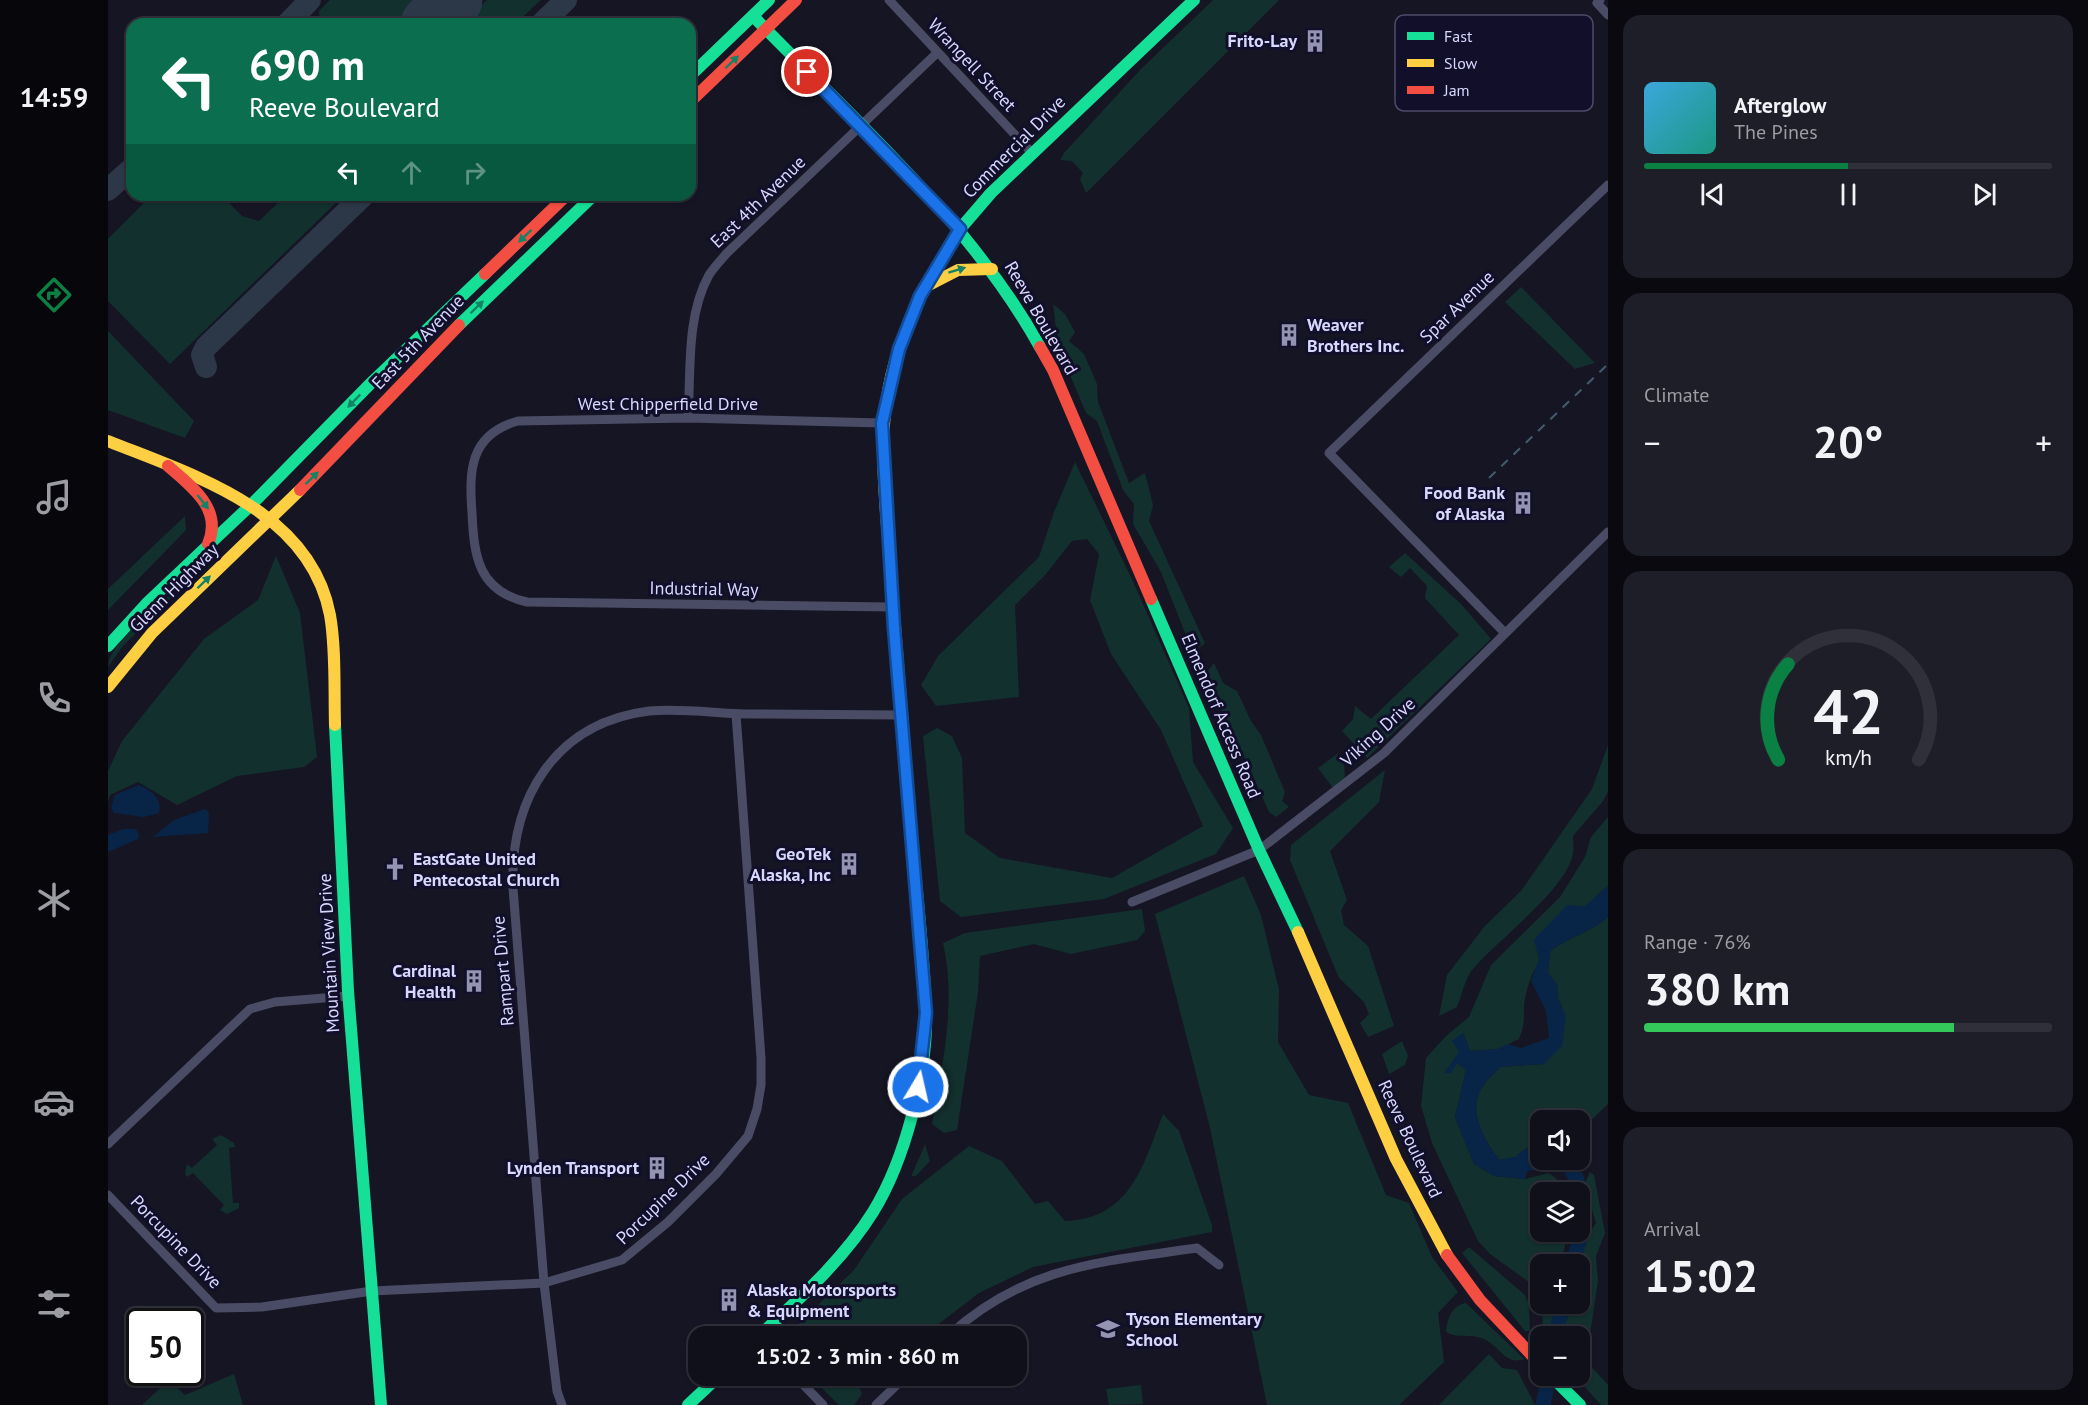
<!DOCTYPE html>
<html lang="en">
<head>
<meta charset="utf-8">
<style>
  body { margin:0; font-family:"PT Sans",sans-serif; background:#1e1e28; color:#f1f3f6; height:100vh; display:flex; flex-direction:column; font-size:22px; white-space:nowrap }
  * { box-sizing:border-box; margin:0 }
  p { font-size:20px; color:#9c9da3 }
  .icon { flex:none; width:33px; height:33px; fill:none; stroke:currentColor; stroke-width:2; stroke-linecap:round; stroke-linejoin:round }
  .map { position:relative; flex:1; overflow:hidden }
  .drawer { display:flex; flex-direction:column; gap:15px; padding:15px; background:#09090f; width:480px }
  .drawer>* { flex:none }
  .top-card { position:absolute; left:18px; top:18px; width:570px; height:183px; border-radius:18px; box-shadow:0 2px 4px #0004,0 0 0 2px #30303a; background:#0b6e4f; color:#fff; overflow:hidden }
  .fabs { position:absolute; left:1422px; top:1110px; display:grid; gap:12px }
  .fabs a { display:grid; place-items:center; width:60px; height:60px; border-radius:12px; background:#10101b; box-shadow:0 2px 4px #0004,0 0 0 2px #30303a; font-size:30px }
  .speed { position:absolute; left:18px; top:1308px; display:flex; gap:12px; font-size:30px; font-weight:700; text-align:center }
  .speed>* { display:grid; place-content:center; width:78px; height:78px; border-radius:50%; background:#10101b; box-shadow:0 2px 4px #0004,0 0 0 2px #30303a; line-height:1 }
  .speed .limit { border:3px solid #111; border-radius:9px; background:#fff; color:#111 }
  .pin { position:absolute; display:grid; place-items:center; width:51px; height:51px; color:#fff; margin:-26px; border:3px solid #fff; border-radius:50%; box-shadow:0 2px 6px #0007 }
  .me { position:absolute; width:66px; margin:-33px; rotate:9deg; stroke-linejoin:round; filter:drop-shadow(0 0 4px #0008) }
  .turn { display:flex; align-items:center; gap:21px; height:126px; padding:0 24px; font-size:27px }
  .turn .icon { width:78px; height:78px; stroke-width:2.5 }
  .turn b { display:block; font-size:42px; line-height:51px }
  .lanes { display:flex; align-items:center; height:57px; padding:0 24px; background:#0003; justify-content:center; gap:30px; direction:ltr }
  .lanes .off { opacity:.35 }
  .big { font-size:45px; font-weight:600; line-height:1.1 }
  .drawer .tile { flex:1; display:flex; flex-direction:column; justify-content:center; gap:9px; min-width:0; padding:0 21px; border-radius:18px; background:#1e1e28 }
  .drawer .dial { align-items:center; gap:0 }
  .dial svg { height:156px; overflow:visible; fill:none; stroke:#30303a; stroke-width:7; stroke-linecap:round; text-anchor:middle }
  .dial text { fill:#f1f3f6; stroke:none }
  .song { display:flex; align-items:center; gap:18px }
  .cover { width:72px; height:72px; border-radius:9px; background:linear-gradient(135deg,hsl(200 70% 55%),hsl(170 70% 35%)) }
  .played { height:6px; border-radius:3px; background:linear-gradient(90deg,#0b8043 50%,#30303a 50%) }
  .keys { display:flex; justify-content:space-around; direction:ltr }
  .heat { display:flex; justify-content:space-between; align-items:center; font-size:33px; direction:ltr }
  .charge { height:9px; border-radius:4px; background:linear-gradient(90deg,#34c759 76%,#30303a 0) }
  .trip { position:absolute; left:580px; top:1326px; width:339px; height:60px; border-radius:18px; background:#10101b; box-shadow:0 2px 4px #0004,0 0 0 2px #30303a; font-weight:600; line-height:60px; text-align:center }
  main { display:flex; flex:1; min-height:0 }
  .tab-bar { display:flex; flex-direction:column; width:108px; justify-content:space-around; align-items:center; background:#06060b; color:#9c9da3 }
  .tab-bar .icon { width:42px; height:42px }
  .tab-bar .current { color:#0b8043 }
  .tab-bar b { font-size:27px; color:#f1f3f6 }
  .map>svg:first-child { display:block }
</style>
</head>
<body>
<main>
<nav class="tab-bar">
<b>14:59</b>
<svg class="icon current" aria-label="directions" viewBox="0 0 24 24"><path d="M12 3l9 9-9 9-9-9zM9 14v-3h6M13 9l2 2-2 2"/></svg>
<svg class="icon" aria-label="music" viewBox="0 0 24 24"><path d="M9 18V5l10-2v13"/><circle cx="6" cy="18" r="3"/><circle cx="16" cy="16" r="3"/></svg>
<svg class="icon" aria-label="phone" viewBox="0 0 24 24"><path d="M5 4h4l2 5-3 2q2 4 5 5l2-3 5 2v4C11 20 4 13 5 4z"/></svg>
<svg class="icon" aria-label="climate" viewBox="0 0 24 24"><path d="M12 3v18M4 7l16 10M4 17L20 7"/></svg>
<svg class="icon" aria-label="car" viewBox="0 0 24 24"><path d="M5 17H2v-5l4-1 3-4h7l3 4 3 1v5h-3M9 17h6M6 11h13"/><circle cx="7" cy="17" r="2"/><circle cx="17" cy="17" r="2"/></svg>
<svg class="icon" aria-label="filters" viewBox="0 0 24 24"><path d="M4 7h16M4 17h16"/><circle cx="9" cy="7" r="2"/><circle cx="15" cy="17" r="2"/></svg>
</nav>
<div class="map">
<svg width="1500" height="1405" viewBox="0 0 1500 1405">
  <rect width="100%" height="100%" fill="#161524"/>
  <g fill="#12302e">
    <path d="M222 0H312L287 24H212L211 11Z"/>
    <path d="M379 0H433L407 24H355Z"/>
    <path d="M1105 0H1171L978 193 972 179 975 173 964 161 952 160 956 153 1033 69Z"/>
    <path d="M44 195H120L121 203 134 216 151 221 178 195H236L62 364 0 301V239Z"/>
    <path d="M1413 287 1487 363 1467 369 1397 302Z"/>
    <path d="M945 304 957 314 967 332 961 341 976 354 989 384 990 402 1021 483 1037 473 1045 505 1041 521 1097 643 1091 648 1081 643 1053 572 1025 524 1026 504 1015 490 989 421 978 413 950 346Z"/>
    <path d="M0 331 86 421 77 438 0 410Z"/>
    <path d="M967 462 1023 577 1081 708 1085 762 1125 828 1108 854 996 899 853 917 832 901 815 736 829 728 844 736 854 758 857 833 892 858 1004 878 1095 826 1053 730 1003 654 982 600 991 554 979 539 964 541 938 574 907 605 911 697 828 706 813 685 830 656 931 557 946 512Z"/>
    <path d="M77 516 78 530 0 610V589Z"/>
    <path d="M1297 553 1353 604 1383 639 1259 758 1234 731 1245 719 1247 706 1263 719 1351 635 1317 598 1319 586 1302 568 1293 577 1281 567Z"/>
    <path d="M168 556 192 613 209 757 196 767 129 776 69 805 30 782 2 795 0 801V771L14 741 96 639 150 600Z"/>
    <path d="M62 595H66L14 647 0 667C0 645 45 610 62 595Z"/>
    <path d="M1106 663 1115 683 1129 691 1143 721 1153 735 1177 792 1174 801 1181 807 1168 817 1161 812 1122 725 1095 677Z"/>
    <path d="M1500 745V792L1495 801 1465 836C1465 842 1466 849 1465 854 1457 891 1390 939 1365 969 1357 978 1354 995 1349 1007L1331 1016 1339 975 1376 927 1413 891 1436 858 1484 789Z"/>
    <path d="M1229 754 1236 765 1237 777 1225 788 1210 768Z"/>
    <path d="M1277 770 1271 802 1222 851 1239 900 1233 910 1236 925 1260 946 1286 1026 1260 1037 1252 1023 1261 1014 1256 1002 1231 978 1182 860 1183 845Z"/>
    <path d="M1500 817V886C1466 916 1425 953 1417 999 1414 1017 1419 1019 1411 1039L1390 1049 1362 1051 1355 1033 1349 1062 1358 1070 1347 1117 1366 1164 1386 1176 1417 1179 1441 1173 1459 1188 1460 1192H1432V1232H1461L1452 1264H1432V1299L1429 1288 1382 1254 1370 1241 1324 1143 1313 1106 1318 1058 1338 1036 1361 1017 1383 965 1452 897 1477 857 1483 837Z"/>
    <path d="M1136 876 1153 915 1171 990 1170 1042 1201 1095 1240 1103 1278 1195 1301 1203 1324 1257 1350 1292 1330 1313 1336 1362 1291 1405H1159L1102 1128 1047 914Z"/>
    <path d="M1034 909 1037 931 1029 940 963 954 926 944 872 956 870 992 849 1130 836 1133 824 1124C834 1066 849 1002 835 943L857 933Z"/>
    <path d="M1500 917V1104L1472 1131V1120H1432V1143L1427 1142 1407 1157 1391 1160C1378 1142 1359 1113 1373 1089 1377 1081 1386 1074 1392 1067L1436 1064 1454 1007 1450 999 1449 985 1440 973 1442 951C1460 937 1483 932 1500 917Z"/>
    <path d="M1294 1041 1300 1056 1297 1065 1281 1074 1274 1054Z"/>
    <path d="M1055 1114 1071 1131 1104 1225V1232L925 1267 871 1293 815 1336H678L746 1270 794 1199 861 1146 894 1161 927 1204 940 1201 957 1221C1022 1219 1035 1166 1055 1114Z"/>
    <path d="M113 1135 126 1143 127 1147 121 1148 125 1203H131V1208L119 1214 112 1210 116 1205 85 1173 79 1177 77 1174 79 1164 84 1168 109 1145 104 1139Z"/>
    <path d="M817 1144 822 1161 809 1175 803 1177Z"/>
    <path d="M1482 1172 1486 1175 1497 1233 1488 1256 1490 1281 1478 1361 1500 1385V1405H1493L1468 1377 1472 1376V1336H1453L1464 1304H1472V1264H1469L1474 1244 1488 1223 1476 1185Z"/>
    <path d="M1361 1247 1417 1295 1421 1304 1422 1331H1417L1354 1253Z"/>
    <path d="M1358 1303 1416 1359C1397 1366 1391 1345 1376 1339 1363 1333 1349 1339 1338 1332 1339 1319 1344 1305 1358 1303Z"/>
    <path d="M1434 1304H1447L1451 1311 1444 1336H1435Z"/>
    <path d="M1381 1354 1394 1368 1409 1370 1427 1405H1331Z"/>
    <path d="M126 1374 135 1405H34L61 1380 77 1395Z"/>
    <path d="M702 1376H747L754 1394 746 1405H731Z"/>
    <path d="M1033 1385 1035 1404 1001 1405 998 1389Z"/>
  </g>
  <g fill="#082547">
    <path d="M31 785C44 791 54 798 51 813L36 817 6 813 3 808 7 795Z"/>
    <path d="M97 809 101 813 100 833 45 837 66 820Z"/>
    <path d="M15 829H28L31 835 30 839 0 852V835Z"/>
    <path d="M1500 886V917C1483 932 1460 937 1442 951L1440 973 1449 985 1450 999 1458 1016 1454 1046 1436 1064 1392 1067C1386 1074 1377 1081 1373 1089 1359 1113 1378 1142 1391 1160L1407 1157 1428 1142 1417 1179 1386 1176 1366 1164 1347 1117 1358 1070 1349 1063 1343 1073H1336L1351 1052 1344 1041 1355 1033 1362 1051 1390 1049 1400 1044 1413 1048 1441 1038 1438 1011 1423 981 1431 959 1426 940 1459 905 1477 906Z"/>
  </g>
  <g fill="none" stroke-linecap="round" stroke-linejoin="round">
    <g stroke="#082547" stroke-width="15">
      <path d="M1457 1160 1469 1179 1471 1192"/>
      <path d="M1402 1167 1438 1160"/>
      <path d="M1465 1264 1476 1223 1472 1196"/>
      <path d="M1448 1336 1454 1304"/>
      <path d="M1435 1405 1441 1376"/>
    </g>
    <g stroke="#2c3848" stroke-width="22">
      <path d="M179 24 202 0"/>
      <path d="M433 24 458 0"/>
      <path d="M0 190 24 168"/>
      <path d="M98 367 94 355 98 347 256 195"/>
    </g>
    <path stroke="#2c3848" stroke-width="57" d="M321 24 346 0"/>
    <g stroke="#4a4b65" stroke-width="9">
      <path d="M781 0 924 153"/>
      <path d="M1492 0 1489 3 1500 15"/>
      <path d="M580 418C583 373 578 316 601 275 606 267 613 260 619 253L829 53"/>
      <path d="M774 423 580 418 410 421C361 435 361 471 364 513 366 556 370 591 419 602L784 607"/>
      <path d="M1396 632 1221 453 1500 185"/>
      <path d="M1024 902 1151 850 1276 753 1500 532"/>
      <path d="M0 1144 142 1009 167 1002 240 996"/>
      <path d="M0 1195 108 1308 154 1307 264 1291 436 1283 514 1260 560 1222 608 1174 640 1136 649 1109 653 1085V1058L628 714"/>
      <path d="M840 1336C917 1266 991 1262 1089 1248L1111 1265"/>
      <path d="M687 1376 715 1405"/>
      <path d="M454 1405 449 1391 436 1283 405 888C402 799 446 723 541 711 571 708 606 713 637 714 689 714 741 715 792 715"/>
      <path d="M768 1405 798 1376"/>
    </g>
    <g stroke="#16e098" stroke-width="12">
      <path d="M645 16C745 119 862 221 932 347"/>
      <path d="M582 76 661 0"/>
      <path d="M351 325 486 195"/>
      <path d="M794 341 812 296 852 229 883 193 1086 0"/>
      <path d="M1043 599 1151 850 1190 932"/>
      <path d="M0 646 40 602 144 504 264 382 377 274"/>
      <path d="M227 725 240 991 273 1405"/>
      <path d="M651 1336C692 1298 735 1260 765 1212 797 1160 820 1072 818 1011 816 953 809 896 804 838"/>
      <path d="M1443 1376 1472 1405"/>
      <path d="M580 1405 611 1376"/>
    </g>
    <g stroke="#ffcf43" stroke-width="12">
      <path d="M819 286 850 270 884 269"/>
      <path d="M0 441C87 476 202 510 222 615 228 649 226 690 227 725"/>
      <path d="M781 550C775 478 767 410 794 341"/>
      <path d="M0 687 44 633 192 490"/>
      <path d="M1190 932 1288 1159 1339 1255"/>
    </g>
    <g stroke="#f24e42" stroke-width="12">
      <path d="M582 102 688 0"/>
      <path d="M377 274 459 195"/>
      <path d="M932 347 945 370 1043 599"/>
      <path d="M60 466C84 487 115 509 100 544"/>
      <path d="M192 490 351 325"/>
      <path d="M781 550 804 838"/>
      <path d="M1339 1255 1372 1300 1432 1364"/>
    </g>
    <path stroke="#435c6d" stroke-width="2" stroke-dasharray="9 8" stroke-linecap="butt" d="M1381 478 1500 364"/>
  </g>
  <defs><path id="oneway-solid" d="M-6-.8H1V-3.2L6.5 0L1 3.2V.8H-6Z" transform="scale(1.5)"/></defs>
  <g fill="#148266">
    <use href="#oneway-solid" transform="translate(624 62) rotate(-44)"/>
    <use href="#oneway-solid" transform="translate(417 236) rotate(136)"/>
    <use href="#oneway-solid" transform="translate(849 270) rotate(-17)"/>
    <use href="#oneway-solid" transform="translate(369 307) rotate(-44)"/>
    <use href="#oneway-solid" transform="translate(246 401) rotate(134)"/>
    <use href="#oneway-solid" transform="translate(204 478) rotate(-44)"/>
    <use href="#oneway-solid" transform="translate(95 502) rotate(52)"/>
    <use href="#oneway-solid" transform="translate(96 582) rotate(-44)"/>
  </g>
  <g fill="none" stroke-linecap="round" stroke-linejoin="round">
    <g stroke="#114b97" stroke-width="15">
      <path id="route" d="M699 72 852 229 812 296 791 349 774 423 786 628 818 1013 810 1087"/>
    </g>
    <use href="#route" stroke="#1a73e8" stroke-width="10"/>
  </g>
  <defs>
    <g id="building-bare" transform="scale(1.8)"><path d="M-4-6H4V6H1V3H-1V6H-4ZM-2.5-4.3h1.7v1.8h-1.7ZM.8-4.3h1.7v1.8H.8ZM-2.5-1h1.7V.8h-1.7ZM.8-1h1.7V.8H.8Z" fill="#9494b2" stroke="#110f2a" stroke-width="2.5" paint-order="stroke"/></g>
    <g id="church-bare" transform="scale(1.8)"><path d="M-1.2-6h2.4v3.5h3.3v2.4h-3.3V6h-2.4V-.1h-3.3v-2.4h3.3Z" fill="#9494b2" stroke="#110f2a" stroke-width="2.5" paint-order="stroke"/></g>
    <g id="school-bare" transform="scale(1.8)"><path d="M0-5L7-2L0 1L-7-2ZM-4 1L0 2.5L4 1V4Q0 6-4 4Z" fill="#9494b2" stroke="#110f2a" stroke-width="2.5" paint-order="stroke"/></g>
  </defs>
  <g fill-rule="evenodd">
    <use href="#building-bare" x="1207" y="41"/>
    <use href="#building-bare" x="1181" y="335"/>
    <use href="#building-bare" x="1415" y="503"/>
    <use href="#building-bare" x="741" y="864"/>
    <use href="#church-bare" x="287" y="869"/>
    <use href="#building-bare" x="366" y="981"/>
    <use href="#building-bare" x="549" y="1168"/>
    <use href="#building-bare" x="621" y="1300"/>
    <use href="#school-bare" x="1000" y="1329"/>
  </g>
  <g text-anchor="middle" stroke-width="6" stroke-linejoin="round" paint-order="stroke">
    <g font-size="18" font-weight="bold" fill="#d8d8ff" stroke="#110f2a" text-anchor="end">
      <text x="1189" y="47">Frito-Lay</text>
      <text x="1199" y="331" text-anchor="start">Weaver<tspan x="1199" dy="21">Brothers Inc.</tspan></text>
      <text x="1397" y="499">Food Bank<tspan x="1397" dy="21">of Alaska</tspan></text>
      <text x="723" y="860">GeoTek<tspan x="723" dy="21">Alaska, Inc</tspan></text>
      <text x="305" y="865" text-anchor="start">EastGate United<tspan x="305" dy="21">Pentecostal Church</tspan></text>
      <text x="348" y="977">Cardinal<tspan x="348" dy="21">Health</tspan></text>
      <text x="531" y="1174">Lynden Transport</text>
      <text x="639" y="1296" text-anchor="start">Alaska Motorsports<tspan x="639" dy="21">&amp; Equipment</tspan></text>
      <text x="1018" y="1325" text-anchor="start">Tyson Elementary<tspan x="1018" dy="21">School</tspan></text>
    </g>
    <g font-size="18" fill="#d8d8ff" stroke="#110f2a">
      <text transform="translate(864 65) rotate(47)" y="6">Wrangell Street</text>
      <text transform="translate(906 147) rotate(-45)" y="6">Commercial Drive</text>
      <text transform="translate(650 202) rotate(-44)" y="6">East 4th Avenue</text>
      <text transform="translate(1349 307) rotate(-44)" y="6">Spar Avenue</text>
      <text transform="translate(933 318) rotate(60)" y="6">Reeve Boulevard</text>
      <text transform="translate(310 342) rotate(-46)" y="6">East 5th Avenue</text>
      <text x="560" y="410">West Chipperfield Drive</text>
      <text transform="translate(66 588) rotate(-45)" y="6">Glenn Highway</text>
      <text transform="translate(596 589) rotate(1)" y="6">Industrial Way</text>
      <text transform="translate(1113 716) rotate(67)" y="6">Elmendorf Access Road</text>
      <text transform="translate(1270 732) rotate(-42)" y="6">Viking Drive</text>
      <text transform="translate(221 953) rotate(-93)" y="6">Mountain View Drive</text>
      <text transform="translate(395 971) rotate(-95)" y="6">Rampart Drive</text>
      <text transform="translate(1302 1139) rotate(65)" y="6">Reeve Boulevard</text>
      <text transform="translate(555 1199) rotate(-44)" y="6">Porcupine Drive</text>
      <text transform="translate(68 1242) rotate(46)" y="6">Porcupine Drive</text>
    </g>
  </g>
  <rect x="1287" y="15" width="198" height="96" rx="9" fill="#110f2a" stroke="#4d4b6a" stroke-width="1.5"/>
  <rect x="1299" y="32" width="27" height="8" fill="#16e098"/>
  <rect x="1299" y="59" width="27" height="8" fill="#ffcf43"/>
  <rect x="1299" y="86" width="27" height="8" fill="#f24e42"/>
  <g font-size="16" fill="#d8d8ff">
    <text x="1336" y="42">Fast</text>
    <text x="1336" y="69">Slow</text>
    <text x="1336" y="96">Jam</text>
  </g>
</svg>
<div class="fabs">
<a><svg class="icon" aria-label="sound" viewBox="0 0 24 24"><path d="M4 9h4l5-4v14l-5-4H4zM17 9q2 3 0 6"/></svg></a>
<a><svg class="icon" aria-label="layers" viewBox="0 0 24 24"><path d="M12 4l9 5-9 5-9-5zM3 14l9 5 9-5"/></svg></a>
<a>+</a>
<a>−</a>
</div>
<div class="speed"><div class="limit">50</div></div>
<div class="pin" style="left:699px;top:72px;background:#d93025"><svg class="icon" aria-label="arrive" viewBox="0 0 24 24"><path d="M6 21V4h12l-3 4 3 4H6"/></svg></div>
<svg class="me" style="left:810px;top:1087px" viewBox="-20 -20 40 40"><circle r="17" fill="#1a73e8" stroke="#fff" stroke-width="3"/><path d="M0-11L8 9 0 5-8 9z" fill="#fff"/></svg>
<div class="trip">15:02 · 3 min · 860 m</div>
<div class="top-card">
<div class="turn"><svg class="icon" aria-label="left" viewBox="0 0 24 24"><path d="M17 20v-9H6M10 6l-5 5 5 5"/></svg><div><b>690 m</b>Reeve Boulevard</div></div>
<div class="lanes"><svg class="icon" aria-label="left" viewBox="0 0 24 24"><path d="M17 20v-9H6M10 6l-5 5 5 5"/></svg><svg class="icon off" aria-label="ahead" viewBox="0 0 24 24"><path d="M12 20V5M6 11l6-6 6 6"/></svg><svg class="icon off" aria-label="right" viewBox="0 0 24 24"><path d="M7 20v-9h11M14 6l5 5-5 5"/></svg></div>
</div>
</div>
<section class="drawer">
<div class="tile">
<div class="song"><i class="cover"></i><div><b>Afterglow</b><p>The Pines</p></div></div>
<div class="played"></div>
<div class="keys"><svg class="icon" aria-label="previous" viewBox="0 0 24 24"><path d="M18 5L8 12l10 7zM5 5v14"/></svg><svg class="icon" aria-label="pause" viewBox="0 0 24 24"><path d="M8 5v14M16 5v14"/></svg><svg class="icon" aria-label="next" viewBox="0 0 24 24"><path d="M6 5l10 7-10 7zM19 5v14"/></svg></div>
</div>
<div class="tile"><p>Climate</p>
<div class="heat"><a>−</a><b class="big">20°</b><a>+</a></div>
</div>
<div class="tile dial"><svg viewBox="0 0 100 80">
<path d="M14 69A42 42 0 1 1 86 69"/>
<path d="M14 69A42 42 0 0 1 19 20" stroke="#0b8043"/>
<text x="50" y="56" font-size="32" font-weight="700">42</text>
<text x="50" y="72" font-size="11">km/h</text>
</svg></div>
<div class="tile"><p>Range · 76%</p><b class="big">380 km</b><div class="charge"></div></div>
<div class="tile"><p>Arrival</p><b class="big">15:02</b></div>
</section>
</main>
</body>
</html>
